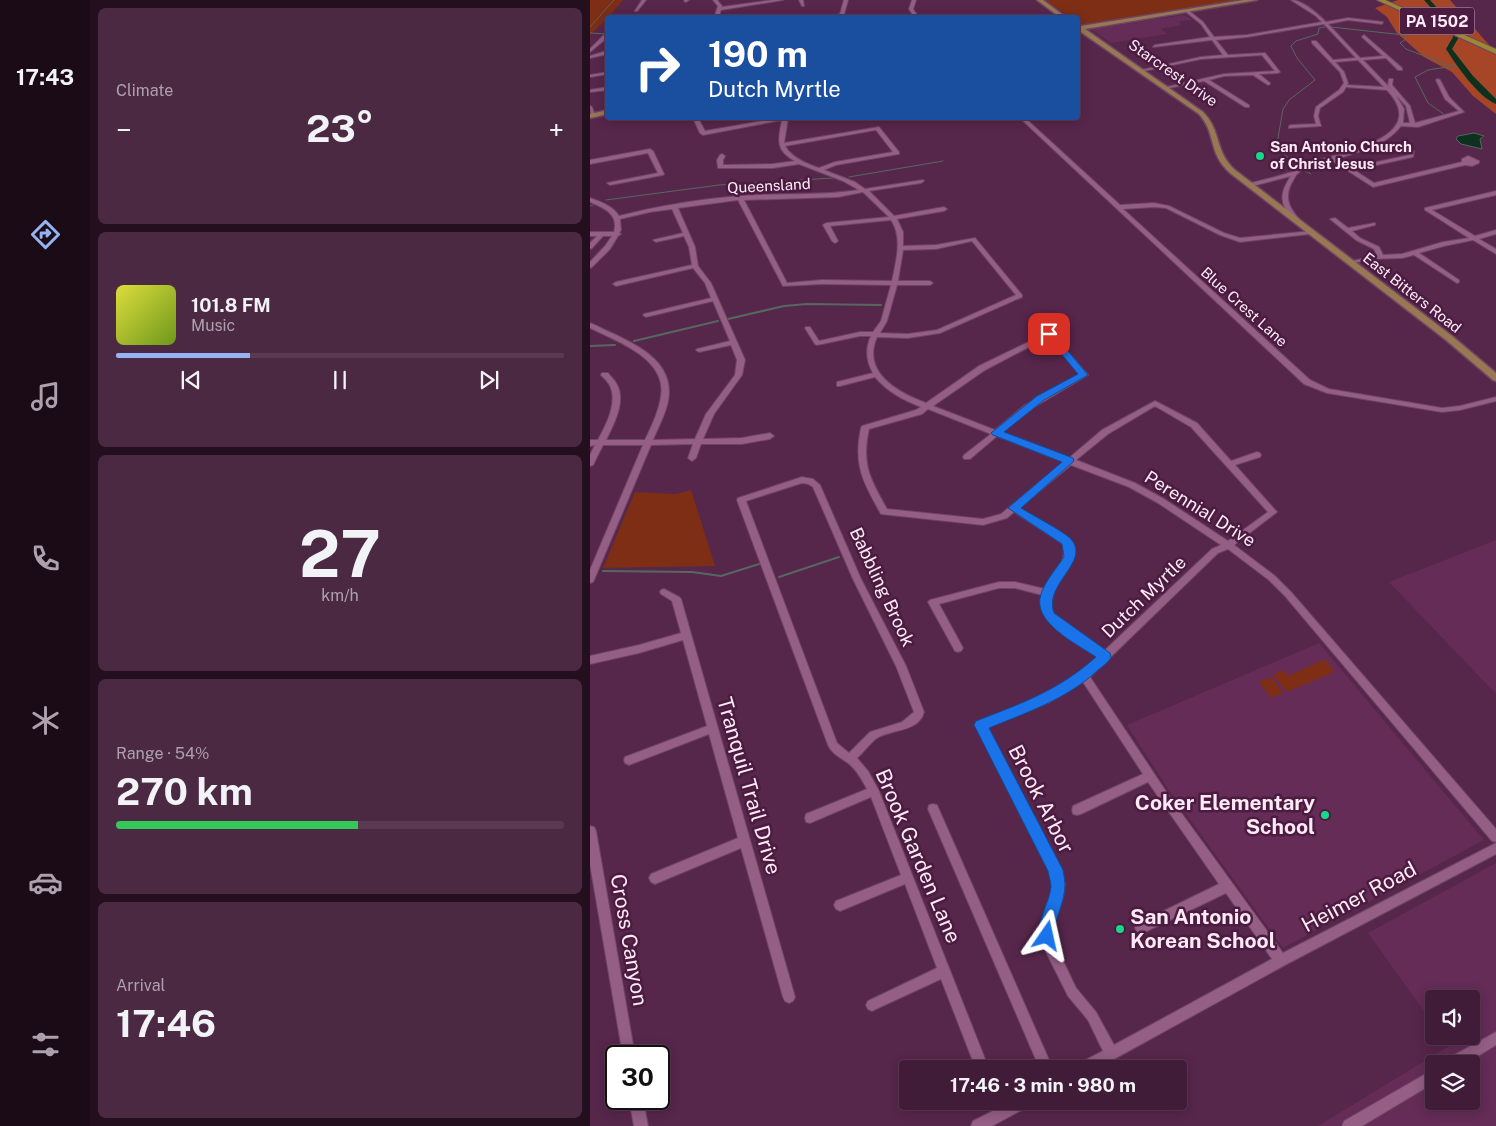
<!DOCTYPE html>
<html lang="en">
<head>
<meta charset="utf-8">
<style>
  body { margin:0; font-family:"Public Sans",sans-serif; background:#4c2943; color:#f1f3f6; height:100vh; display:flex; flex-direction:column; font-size:19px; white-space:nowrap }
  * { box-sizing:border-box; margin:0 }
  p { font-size:16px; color:#aea1ae }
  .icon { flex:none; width:28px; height:28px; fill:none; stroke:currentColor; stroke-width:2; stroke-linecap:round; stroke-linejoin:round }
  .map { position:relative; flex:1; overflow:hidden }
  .panel { display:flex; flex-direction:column; gap:8px; padding:8px; background:#240f1f; width:500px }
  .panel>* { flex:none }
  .guide { position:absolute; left:15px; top:15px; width:475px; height:105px; border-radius:5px; box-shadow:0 2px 12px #0003,0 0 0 1px #5a3a53; background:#1a4fa0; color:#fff; overflow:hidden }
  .controls { position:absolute; left:835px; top:990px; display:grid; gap:10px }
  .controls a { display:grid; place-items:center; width:55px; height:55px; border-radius:5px; background:#411c38; box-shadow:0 2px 12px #0003,0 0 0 1px #5a3a53; font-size:25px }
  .speed { position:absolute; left:15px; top:1045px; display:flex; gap:10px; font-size:25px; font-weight:700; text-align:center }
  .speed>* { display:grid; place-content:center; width:65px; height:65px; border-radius:50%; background:#411c38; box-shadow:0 2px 12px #0003,0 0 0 1px #5a3a53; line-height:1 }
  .speed .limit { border:2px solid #111; border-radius:8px; background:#fff; color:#111 }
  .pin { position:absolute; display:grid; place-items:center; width:42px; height:42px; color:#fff; margin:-21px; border-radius:10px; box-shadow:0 2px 8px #0006 }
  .me { position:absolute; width:55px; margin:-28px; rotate:11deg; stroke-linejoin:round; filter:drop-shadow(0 0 4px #0008) }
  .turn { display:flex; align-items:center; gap:18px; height:105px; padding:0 20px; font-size:22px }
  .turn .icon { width:65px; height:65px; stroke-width:2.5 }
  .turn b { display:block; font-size:35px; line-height:42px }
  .big { font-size:38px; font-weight:700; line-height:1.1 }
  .panel .tile { flex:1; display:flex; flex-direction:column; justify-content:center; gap:8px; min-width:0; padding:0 18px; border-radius:8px; background:#4c2943 }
  .panel .dial { align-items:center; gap:0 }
  .dial b { font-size:65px; line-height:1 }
  .song { display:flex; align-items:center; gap:15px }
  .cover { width:60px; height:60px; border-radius:8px; background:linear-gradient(135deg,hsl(60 70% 55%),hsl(80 70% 35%)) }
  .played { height:5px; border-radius:2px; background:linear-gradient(90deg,#95b2f1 30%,#5a3a53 30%) }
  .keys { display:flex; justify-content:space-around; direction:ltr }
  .heat { display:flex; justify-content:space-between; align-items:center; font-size:28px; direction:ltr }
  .charge { height:8px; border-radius:4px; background:linear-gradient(90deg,#34c759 54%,#5a3a53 0) }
  .trip { position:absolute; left:309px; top:1060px; width:288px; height:50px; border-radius:5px; background:#411c38; box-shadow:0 2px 12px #0003,0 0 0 1px #5a3a53; font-weight:700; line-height:50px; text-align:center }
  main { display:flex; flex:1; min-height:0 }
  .menu { display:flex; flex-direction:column; width:90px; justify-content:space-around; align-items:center; background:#1a0b16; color:#aea1ae }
  .menu .icon { width:35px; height:35px }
  .menu .selected { color:#95b2f1 }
  .menu b { font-size:22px; color:#f1f3f6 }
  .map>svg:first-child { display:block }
</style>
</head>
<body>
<main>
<nav class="menu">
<b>17:43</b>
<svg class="icon selected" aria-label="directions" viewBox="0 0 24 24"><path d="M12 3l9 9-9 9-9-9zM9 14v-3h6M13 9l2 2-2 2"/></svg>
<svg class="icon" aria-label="music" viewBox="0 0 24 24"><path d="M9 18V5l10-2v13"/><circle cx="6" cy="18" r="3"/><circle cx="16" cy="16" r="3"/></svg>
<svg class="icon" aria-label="phone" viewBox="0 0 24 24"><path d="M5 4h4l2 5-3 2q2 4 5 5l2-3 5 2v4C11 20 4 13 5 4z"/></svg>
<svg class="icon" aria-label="climate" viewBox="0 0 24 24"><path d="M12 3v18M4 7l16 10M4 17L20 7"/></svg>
<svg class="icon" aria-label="car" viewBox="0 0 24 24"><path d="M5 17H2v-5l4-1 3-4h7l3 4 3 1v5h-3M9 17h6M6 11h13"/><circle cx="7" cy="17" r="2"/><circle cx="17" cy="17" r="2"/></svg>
<svg class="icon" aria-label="filters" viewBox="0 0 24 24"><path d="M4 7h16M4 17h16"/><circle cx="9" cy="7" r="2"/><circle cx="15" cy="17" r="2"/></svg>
</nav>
<section class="panel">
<div class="tile"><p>Climate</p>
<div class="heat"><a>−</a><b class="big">23°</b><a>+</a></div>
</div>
<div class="tile">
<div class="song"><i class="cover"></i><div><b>101.8 FM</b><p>Music</p></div></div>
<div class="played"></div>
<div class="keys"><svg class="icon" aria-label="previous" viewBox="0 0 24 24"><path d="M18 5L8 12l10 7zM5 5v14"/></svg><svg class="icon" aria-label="pause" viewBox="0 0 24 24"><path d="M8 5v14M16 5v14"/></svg><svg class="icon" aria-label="next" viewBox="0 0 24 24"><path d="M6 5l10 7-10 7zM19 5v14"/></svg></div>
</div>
<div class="tile dial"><b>27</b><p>km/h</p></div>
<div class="tile"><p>Range · 54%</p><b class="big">270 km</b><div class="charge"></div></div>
<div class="tile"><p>Arrival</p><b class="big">17:46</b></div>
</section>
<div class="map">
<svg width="906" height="1126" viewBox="0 0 906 1126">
  <rect width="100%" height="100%" fill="#57264b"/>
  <g fill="#642c57" fill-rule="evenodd">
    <path d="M594 15 603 20 589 21 591 25 571 29 578 34 521 43 501 29Z"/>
    <path d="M906 540V694L799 582Z"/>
    <path d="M729 643 894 840 693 948 578 789 537 725Z"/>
    <path d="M906 863V1126H728L859 1046 852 1036H881V999H844V1025L778 933ZM844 1064H881V1101H844Z"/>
  </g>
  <g fill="#7e2e14">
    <path d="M0 0H33L16 20 0 35Z"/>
    <path d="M455 0H653L496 25 489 23 488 18 480 17Z"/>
    <path d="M101 490 125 566 13 568 45 492 86 494Z"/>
    <path d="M733 660 737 661 744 672 699 691 695 690 683 675 693 670 698 676Z"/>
    <path d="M681 677 693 693 681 698 669 682Z"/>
  </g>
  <path fill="#a64627" d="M808 0H860L906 53V114L883 96 862 72 834 57 807 33 797 17 785 8Z"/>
  <path fill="#0d311e" stroke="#55685f" d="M884 133 894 136 890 139 892 149 871 144 866 139 868 136Z"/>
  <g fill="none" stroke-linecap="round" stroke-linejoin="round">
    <g stroke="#55685f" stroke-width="1">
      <path d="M0 27 24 0"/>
      <path d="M741 27 814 35 816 39 810 43 816 49 860 66"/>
      <path d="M0 33 18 34"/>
      <path d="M855 115 838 103 825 77 838 70 869 65"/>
      <path d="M709 168 691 151 687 144 693 109 699 100 725 80 707 58 701 46 706 41 728 34 729 28 735 27"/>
      <path d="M715 171 721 174"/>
      <path d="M259 177 353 161"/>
      <path d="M16 200 129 185 243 178"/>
      <path d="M0 206 3 205"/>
    </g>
    <g stroke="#55685f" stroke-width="2">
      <path d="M138 319 194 306 217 304 291 305"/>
      <path d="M44 341 128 321"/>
      <path d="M0 346 25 345"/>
      <path d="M13 571 102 572 131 576 169 564"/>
      <path d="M189 577 249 557"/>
    </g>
    <path fill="#0d311e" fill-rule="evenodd" d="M834 0H840L867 30 869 37 862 49 883 76 906 99V104C887 96 867 66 856 49L863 37 862 31Z"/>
    <g stroke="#6d4463" stroke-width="2">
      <g id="minor">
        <path d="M52 0H56L47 11H45Z"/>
        <path d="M95 0H99L96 2 94 1Z"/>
        <path d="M123 0H127L132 6V7L183 0H193L131 10 128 18H124L128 6Z"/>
        <path d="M209 0H213L214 6H212Z"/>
        <path d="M254 0H258L253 18H234L250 14Z"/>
        <path d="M322 0H326L323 9 329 18H325L319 9Z"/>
        <path d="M701 0C712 0 728 14 736 22L758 18 793 22 792 24 758 20 738 24 770 58 793 56 772 37 774 35 812 68V70H808L796 58 773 60 801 89 798 85 799 79H803L802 85 820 106 825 123 869 111 855 99 846 80 848 79 850 80 859 97 874 112 828 127 811 126C796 146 769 152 746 159L760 168 819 155 820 151H824L823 157 764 170 784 183 872 162V159L878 156 889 161V163L882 166 875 165 783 187 741 160C731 163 715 167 707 174 705 176 703 181 701 184 694 199 700 209 710 220L705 221C690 205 688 195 701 176L659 187 656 185 657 184C672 180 687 177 702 172 709 169 716 165 723 162 751 152 842 138 797 90L756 87 753 92 730 108 728 116 731 126 699 128V126L701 125 726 124 724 116 726 107 749 90 754 83 750 72 722 43V41H726L743 60 766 58 734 24 657 37 626 40 638 55 675 53 690 72 688 73 669 74 680 83V84L678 85 663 75 634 76 619 80 659 105V107H655L614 81 574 89 572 88 634 74 685 71 672 55 611 59 549 72 547 71 611 57 633 55 622 40 563 47 565 45 620 37 611 24 596 12V10H598L613 22 624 37 657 35 732 22 726 16ZM768 60 794 87 757 85 758 83 754 72 745 62ZM806 95 816 106 820 123H813L814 109Z"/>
        <path d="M15 34H18V37L0 52V49Z"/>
        <path d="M16 51 18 54 0 58V56Z"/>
        <path d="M18 72V74L0 77V75Z"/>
        <path d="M18 87V90L0 92V90Z"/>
        <path d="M0 106 2 107 5 116 1 115Z"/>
        <path d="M103 118H108L115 131 190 118H198L194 143 289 127 309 152V154L246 165 234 170 265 182 275 189 333 180 334 181 331 183 279 191 304 216 354 207 357 209 354 211 307 219 313 232V246L346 245 385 238 432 295V297L350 333 318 338 287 337C271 373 309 393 336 403L389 366 459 332 461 333 498 375 441 409 412 432 479 458 512 430 565 401 607 423 641 461 667 452 670 453 671 455 670 457 645 465 687 512 644 545 685 576 701 592 906 829V842L902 841 695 596 679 580 638 549 628 553 500 677 579 796 693 953 906 843V854L695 965 506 1069H487L488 1064 513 1051 498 1020 478 996 454 948 451 936V924L461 898 463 884 460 871 386 725 387 722 454 696 491 673 508 657C490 645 444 621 452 595L425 588H409L349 604 373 648 371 651 368 652 365 651 338 602 340 600 409 582H425L455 589C465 573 477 564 473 544L424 512 417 518 393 525 291 514C273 482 263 465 271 428L272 426 326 410 331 407C313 400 298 392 285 377L250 386H247V382L283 373C276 361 275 349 281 336H270L227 345 225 344 215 328 216 327H220L229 341 270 332H283L291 321 301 285 232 284 193 286 148 200 88 208 105 247 108 266 121 283 155 360 152 375 124 414 113 439 152 438 180 433 184 436 180 439 152 444H111L106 458 102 461 98 458 103 444 61 445 4 580 3 582 0 583V570L53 445H13L3 465 0 466V455L5 445 0 446V440H8C16 425 29 401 19 384 17 381 14 378 11 375L12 373H18C20 376 24 379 26 383 37 400 24 424 16 440H55C62 425 69 411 71 396 77 358 26 341 0 328V323C8 326 16 331 24 334 49 346 79 361 79 392 79 408 69 425 63 440L105 439 116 414 145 375 147 360 141 345 109 352 106 350 107 349 140 341 123 301 56 317 53 315 54 314 121 298 115 283 103 268 26 286 23 284 26 282 102 265 99 247 94 236 66 242 63 240 93 233 82 209 60 212 30 219 31 230 29 233 31 234 28 236 20 249 2 267 0 268V262L15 246 22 236H13L2 248 0 249V243L7 236H0V232H24C29 214 14 208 0 202V198C11 202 23 206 29 216 68 206 110 199 150 196 190 193 230 196 269 190L253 181 209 164 183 168H128L127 160 130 155 132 154 135 156 133 160V165L183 164 205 161C185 150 188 140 192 120L113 135 110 133ZM286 130 303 152 245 162 229 168C217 164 202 158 195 146ZM273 192 299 217 236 223 233 225 242 241 245 243 248 241 240 226 301 220C313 238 306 261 302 281L232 280 197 283 154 200 248 197ZM382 241 426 295 347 330 318 334 290 333 297 321 307 285H340L343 283 340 281H308L313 250 346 249ZM458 337 490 374 435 405 405 430 343 406 395 370ZM565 406 601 427 678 512 638 541 574 499 545 483 486 460 518 434ZM338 409 401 434 374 455 373 457 374 459H380L407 436 474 462 411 514 393 519 297 509C280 479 271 464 279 429L332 414ZM481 465 539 487 568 503 631 545 622 549 514 651C499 641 482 632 469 620 440 593 494 573 480 540L429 508ZM493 682 553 774 483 806 482 810 483 814 487 815 491 814 558 782 629 884 547 924 545 928 547 932 551 934 555 932 636 893 682 959 524 1045 506 1012 486 988 466 946 463 936V924L473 898 475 884 471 870 397 727 460 702Z"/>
        <path d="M430 118H435L530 205 564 203 579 206 634 233 650 238 722 231 723 232 720 234 650 242 630 235 576 208 564 207 533 209 720 380 739 389 852 408 870 406 906 397V401L870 410 852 412 737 393 714 384Z"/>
        <path d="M60 149 63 151 74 174 73 175 20 185 17 183 68 173 58 153 0 164V160Z"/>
        <path d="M906 191V195L842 210 885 236 906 230V234L889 239 906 249V254L883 240 854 246 829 253 869 280V282L867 283 824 255 812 258 782 259 759 264V262L787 255 784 249 766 240 740 219 745 218 758 228 785 223V225L762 231 770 238 789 247 793 255 812 254 853 242 879 238 835 210V208Z"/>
        <path d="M212 477 223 479 230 485 271 579 316 666 334 712C329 732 302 729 287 738 280 743 274 752 267 758L278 771 289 791 399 1069H386L351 979 286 1009 282 1011 278 1009 276 1005 278 1001 347 968 315 884 250 911 246 909 244 905 246 901 311 875 281 797 220 823 216 822 215 818 216 814 277 789C272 780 267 770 258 763 250 757 243 755 238 745L147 500 148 498ZM212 483 218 484 223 487 263 579 306 666 324 712 312 722 280 732 259 753 247 743 156 501Z"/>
        <path d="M74 589 89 597 91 599 205 997 203 1001 199 1003 195 1001 193 997 151 848 65 884 61 882 59 878 61 874 148 838 119 734 39 765 35 763 34 760 35 757 117 726 93 640 49 653 0 664V656L49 645 91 633 82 601 71 594 70 592 71 590Z"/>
        <path d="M343 804 347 805 463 1069H450L338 809 339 805Z"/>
        <path d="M0 826 4 827 6 831 45 1056H33L0 864Z"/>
        <path d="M906 1032V1045L875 1064H856L857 1059Z"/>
        <path d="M844 1069V1083L772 1126H752L754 1121Z"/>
        <path d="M39 1099H53L58 1126H44Z"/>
        <path d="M399 1101H413L414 1105 420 1101H441L439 1106 402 1126H381L383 1121 403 1111Z"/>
      </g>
    </g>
    <g stroke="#6d4463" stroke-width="3">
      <g id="major">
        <path d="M447 0H453L477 18H471Z"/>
        <path d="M654 0H667L495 29 613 112C632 131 624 151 645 170L862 336 906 373V381L903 380 856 340 640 173C617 152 627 134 609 114L488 30V24L491 26Z"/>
        <path d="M18 110V114L0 118V114Z"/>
      </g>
    </g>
    <g stroke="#6d4463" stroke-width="2">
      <path id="highway" d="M787 0H795L906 49V54Z"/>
    </g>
    <use href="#minor" fill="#955e85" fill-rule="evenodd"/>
    <use href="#major" fill="#987753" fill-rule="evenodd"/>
    <use href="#highway" fill="#9a8832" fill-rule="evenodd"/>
  </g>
  <path fill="#1a73e8" stroke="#114b97" d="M459 331 462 332 498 375 454 400 414 432 483 458 484 461 431 508C442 515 473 531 481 539 501 562 453 584 464 613L520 653 521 657C519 662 513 666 508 670 477 699 438 712 399 728L473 870C478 892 472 901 466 922 464 929 465 935 462 942L457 944 451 942C444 924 459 905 461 887 461 882 459 877 458 871L384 725 386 721C432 703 468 691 506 657 487 644 441 622 451 594 455 581 467 568 474 557L472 544 418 508 472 462 403 435 401 433 447 396 488 374 455 334Z"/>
  <g fill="#17d989" stroke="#4b1b40" stroke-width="2">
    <circle cx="670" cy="156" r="5"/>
    <circle cx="735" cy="815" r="5"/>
    <circle cx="530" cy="929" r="5"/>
  </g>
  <g text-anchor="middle" stroke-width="5" stroke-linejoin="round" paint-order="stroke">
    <g font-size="15" fill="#fdeaf6" stroke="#4b1b40">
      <text transform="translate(583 73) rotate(35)" y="5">Starcrest Drive</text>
      <text transform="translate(179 186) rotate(-3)" y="5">Queensland</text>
      <text transform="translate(822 293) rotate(38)" y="5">East Bitters Road</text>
      <text transform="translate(654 307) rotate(42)" y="5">Blue Crest Lane</text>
    </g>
    <g font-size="15" font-weight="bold" fill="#fdeaf6" stroke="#4b1b40" text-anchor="start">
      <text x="680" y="152">San Antonio Church<tspan x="680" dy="17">of Christ Jesus</tspan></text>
    </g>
    <rect fill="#4b1b40" stroke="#c8acbf" stroke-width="1" x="809.5" y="7.5" width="75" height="27" rx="4"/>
    <g font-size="16" font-weight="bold" fill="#fdeaf6">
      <text x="847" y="27">PA 1502</text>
    </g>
    <g font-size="18" fill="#fdeaf6" stroke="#4b1b40">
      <text transform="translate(610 509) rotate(32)" y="6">Perennial Drive</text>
      <text transform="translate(292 587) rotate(65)" y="6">Babbling Brook</text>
      <text transform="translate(554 597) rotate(-44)" y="6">Dutch Myrtle</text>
    </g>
    <g font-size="21" fill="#fdeaf6" stroke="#4b1b40">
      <text transform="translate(159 786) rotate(74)" y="7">Tranquil Trail Drive</text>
      <text transform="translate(451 799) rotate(63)" y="7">Brook Arbor</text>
      <text transform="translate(328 856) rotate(67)" y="7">Brook Garden Lane</text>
      <text transform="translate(769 897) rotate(-28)" y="7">Heimer Road</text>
      <text transform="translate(39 940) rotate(80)" y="7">Cross Canyon</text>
    </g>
    <g font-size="21" font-weight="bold" fill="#fdeaf6" stroke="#4b1b40" text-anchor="end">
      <text x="725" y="810">Coker Elementary<tspan x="725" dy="24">School</tspan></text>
      <text x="540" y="924" text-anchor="start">San Antonio<tspan x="540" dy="24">Korean School</tspan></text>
    </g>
  </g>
</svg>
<div class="controls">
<a><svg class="icon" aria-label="sound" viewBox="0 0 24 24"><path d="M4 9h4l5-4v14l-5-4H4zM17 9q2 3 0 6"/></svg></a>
<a><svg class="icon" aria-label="layers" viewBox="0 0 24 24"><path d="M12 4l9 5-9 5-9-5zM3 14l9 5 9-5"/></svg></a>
</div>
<div class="speed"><div class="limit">30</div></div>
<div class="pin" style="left:459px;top:334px;background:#d93025"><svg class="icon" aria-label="arrive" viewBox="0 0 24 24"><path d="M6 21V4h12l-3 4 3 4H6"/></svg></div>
<svg class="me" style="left:457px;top:936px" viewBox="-20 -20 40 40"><path d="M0-17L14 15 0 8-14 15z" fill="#1a73e8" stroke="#fff" stroke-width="4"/></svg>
<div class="trip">17:46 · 3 min · 980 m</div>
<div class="guide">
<div class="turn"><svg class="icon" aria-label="right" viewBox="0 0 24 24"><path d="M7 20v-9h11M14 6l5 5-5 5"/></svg><div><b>190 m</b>Dutch Myrtle</div></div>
</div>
</div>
</main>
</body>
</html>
